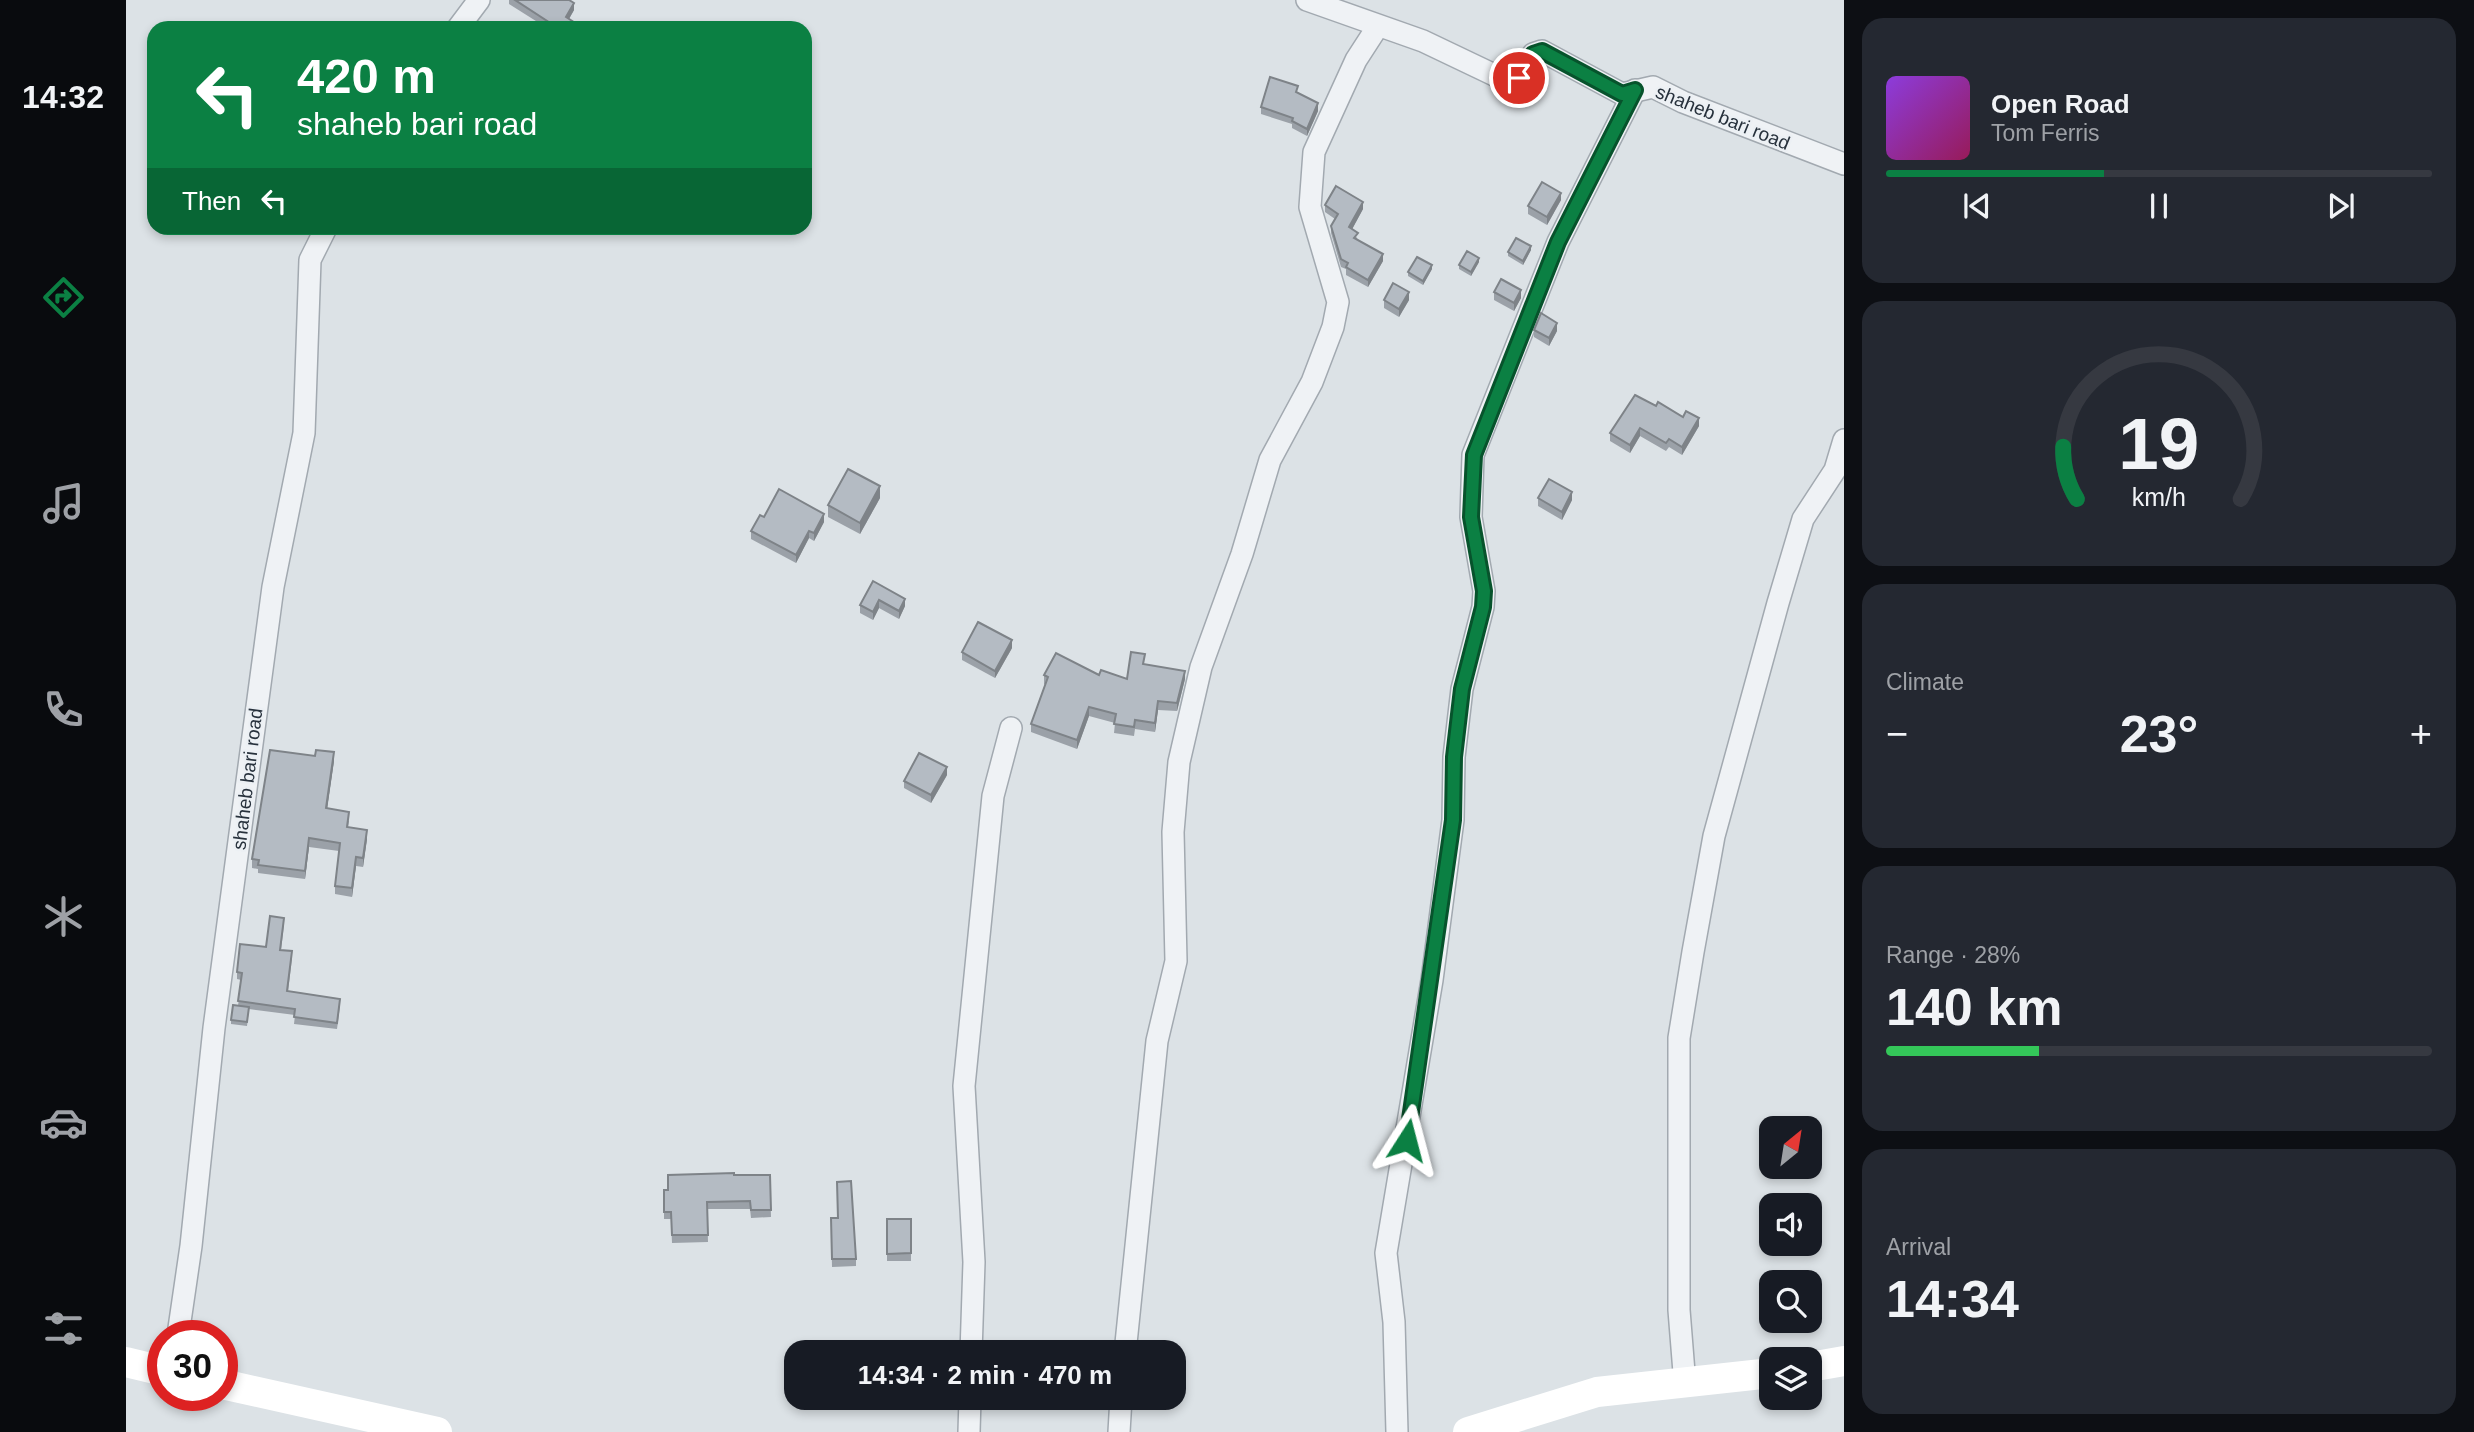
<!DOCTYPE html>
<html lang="en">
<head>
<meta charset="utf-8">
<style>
  body { margin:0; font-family:Arial,sans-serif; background:#242831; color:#f1f3f6; height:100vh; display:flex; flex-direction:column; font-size:26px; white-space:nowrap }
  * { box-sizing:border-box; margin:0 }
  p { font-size:23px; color:#9ea1a6 }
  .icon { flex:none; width:38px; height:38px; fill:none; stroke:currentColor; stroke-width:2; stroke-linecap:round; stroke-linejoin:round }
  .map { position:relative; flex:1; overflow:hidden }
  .drawer { display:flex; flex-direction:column; gap:18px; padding:18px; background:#0d0f14; width:630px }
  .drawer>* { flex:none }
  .guide { position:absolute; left:21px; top:21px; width:665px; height:214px; border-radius:21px; box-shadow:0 4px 10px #0003; background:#0b8043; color:#fff; overflow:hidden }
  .needle { width:46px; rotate:30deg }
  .tools { position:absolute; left:1633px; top:1116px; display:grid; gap:14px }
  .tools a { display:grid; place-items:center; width:63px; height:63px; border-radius:14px; background:#171b24; box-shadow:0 4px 10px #0003; font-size:35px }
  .speed { position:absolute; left:21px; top:1320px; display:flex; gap:14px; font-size:35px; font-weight:700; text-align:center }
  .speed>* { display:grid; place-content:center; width:91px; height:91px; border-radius:50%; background:#171b24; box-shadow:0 4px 10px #0003; line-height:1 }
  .speed .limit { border:10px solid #d22; background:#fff; color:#111 }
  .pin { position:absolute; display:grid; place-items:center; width:60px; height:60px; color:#fff; margin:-30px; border:4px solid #fff; border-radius:50%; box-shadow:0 2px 7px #0007 }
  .me { position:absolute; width:77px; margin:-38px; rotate:9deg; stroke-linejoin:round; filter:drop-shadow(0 0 5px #0008) }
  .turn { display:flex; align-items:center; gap:24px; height:147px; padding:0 35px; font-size:32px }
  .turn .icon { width:91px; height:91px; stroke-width:2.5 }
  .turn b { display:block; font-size:49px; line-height:60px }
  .then { display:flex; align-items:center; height:66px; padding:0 35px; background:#0003; gap:14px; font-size:26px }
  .big { font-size:52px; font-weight:700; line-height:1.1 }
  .drawer .widget { flex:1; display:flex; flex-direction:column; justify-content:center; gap:10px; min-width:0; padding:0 24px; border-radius:21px; background:#242831 }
  .drawer .dial { align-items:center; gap:0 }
  .dial svg { height:182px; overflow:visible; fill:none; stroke:#363941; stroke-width:7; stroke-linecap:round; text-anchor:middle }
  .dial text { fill:#f1f3f6; stroke:none }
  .song { display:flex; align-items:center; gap:21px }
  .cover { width:84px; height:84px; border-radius:10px; background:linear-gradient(135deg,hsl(270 70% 55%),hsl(330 70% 35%)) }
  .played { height:7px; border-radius:4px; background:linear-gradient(90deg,#0b8043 40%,#363941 40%) }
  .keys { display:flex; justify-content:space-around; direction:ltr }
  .heat { display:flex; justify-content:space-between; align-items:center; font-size:38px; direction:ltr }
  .charge { height:10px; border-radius:5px; background:linear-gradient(90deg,#34c759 28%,#363941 0) }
  .trip { position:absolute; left:658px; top:1340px; width:402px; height:70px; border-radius:21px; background:#171b24; box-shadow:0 4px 10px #0003; font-weight:700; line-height:70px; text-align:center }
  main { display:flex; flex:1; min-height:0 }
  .tab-bar { display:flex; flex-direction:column; width:126px; justify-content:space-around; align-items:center; background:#090b0e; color:#9ea1a6 }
  .tab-bar .icon { width:49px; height:49px }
  .tab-bar .current { color:#0b8043 }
  .tab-bar b { font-size:32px; color:#f1f3f6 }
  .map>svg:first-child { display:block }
</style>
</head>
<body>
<main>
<nav class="tab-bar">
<b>14:32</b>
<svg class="icon current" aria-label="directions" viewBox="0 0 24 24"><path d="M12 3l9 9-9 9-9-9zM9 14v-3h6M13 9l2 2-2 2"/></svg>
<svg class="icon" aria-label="music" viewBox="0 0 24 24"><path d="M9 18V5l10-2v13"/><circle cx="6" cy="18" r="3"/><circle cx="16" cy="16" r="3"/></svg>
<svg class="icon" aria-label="phone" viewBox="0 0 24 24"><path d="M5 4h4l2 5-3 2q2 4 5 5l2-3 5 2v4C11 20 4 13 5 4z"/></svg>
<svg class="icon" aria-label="climate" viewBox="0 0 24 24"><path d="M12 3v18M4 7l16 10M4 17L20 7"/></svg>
<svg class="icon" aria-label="car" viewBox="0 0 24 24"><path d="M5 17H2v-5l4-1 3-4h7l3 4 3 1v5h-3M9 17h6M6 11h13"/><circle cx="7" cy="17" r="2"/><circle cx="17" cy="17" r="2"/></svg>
<svg class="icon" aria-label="filters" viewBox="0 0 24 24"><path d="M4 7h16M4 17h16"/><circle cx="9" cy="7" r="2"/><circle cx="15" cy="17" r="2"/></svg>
</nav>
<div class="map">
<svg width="1718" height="1432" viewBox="0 0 1718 1432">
  <rect width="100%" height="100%" fill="#dce2e6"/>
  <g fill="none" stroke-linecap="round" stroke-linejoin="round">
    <g stroke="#a2a9b0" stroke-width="24">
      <g id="street">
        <path d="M1181 0 1297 41 1385 83 1393 78 1407 54 1416 51 1496 94 1527 87 1557 102 1718 164"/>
        <path d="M332 28 353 0"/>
        <path d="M52 1335 65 1246 88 1028 147 587 178 433 184 260 200 228"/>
        <path d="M845 1353 848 1262 838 1086 867 796 885 728"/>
        <path d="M999 1353 1031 1041 1050 961 1047 832 1053 762 1075 667 1116 554 1144 460 1186 382 1207 327 1212 302 1184 207 1188 152 1230 60 1252 26"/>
        <path d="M1559 1385 1553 1310V1038L1567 952 1588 836 1652 603 1677 519 1709 470 1718 440"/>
        <path d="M843 1432 844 1398"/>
        <path d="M993 1432 995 1398"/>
        <path d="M1271 1432 1268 1322 1260 1253 1306 980 1327 820 1328 757 1336 689 1357 607 1358 591 1345 517 1347 455 1432 242 1509 90"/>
      </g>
    </g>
    <use href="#street" stroke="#eff2f5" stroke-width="21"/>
    <g stroke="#fff" stroke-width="30">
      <path d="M0 1362 37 1371"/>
      <path d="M1684 1367 1718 1361"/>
      <path d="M96 1384 311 1432"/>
      <path d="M1342 1432 1471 1392 1645 1373"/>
    </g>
  </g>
  <g fill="#9ba1a8">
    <path d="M383 0H443L448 10 443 19 451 28H421L383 4Z"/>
    <path d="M1172 92 1192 111 1181 136 1166 128V124L1135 114V107Z"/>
    <path d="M1435 200 1421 225 1402 214V206Z"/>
    <path d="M1199 205 1237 209 1226 229 1232 240 1257 261 1242 287 1220 275V269L1215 267 1205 233V226L1209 219 1199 212Z"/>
    <path d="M1405 250 1397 265 1382 256V252Z"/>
    <path d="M1353 262 1345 276 1333 269V265Z"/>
    <path d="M1306 269 1297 285 1282 276V272Z"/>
    <path d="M1368 292 1395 298 1388 311 1368 300Z"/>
    <path d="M1258 300H1283L1273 317 1258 308Z"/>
    <path d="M1408 330 1431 331 1423 346 1408 337Z"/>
    <path d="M1530 406 1573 426 1556 455 1543 447 1540 451 1514 436 1504 453 1484 441V433Z"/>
    <path d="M754 498 734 534 702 517V505Z"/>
    <path d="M1412 498 1446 500 1436 520 1412 506Z"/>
    <path d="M638 517 698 522 688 541 683 538 670 563 625 539V531Z"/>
    <path d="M747 581 779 606 773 619 753 608 747 620 734 613V605Z"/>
    <path d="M886 648 869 678 836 660V652Z"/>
    <path d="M1018 665 1059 679 1051 711 1032 710 1029 732 1009 729 1008 736 988 733 989 723 963 716 951 749 905 732V724L919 685 918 684V675H973L1001 679Z"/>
    <path d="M208 761 201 808 223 821 222 827 241 839 237 867 230 866 226 897 209 894V886L213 851 183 847 179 879 132 873V869L126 868V859Z"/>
    <path d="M821 775 805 803 778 788V781Z"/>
    <path d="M158 925 155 950 166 958 162 992 214 1006 211 1029 168 1024 169 1015 123 1009 121 1026 105 1024V1020L112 1006 115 980 111 979V972L140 947Z"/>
    <path d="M608 1175H644L645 1217 625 1218 624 1209H581L582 1242 546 1243 545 1219H538V1190Z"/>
    <path d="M705 1218 730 1259V1266L706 1267Z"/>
    <rect x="761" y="1219" width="24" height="42"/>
  </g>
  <g fill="#7e8388">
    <path d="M448 3V10L440 24V17Z"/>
    <path d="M1192 103V111L1181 136V129Z"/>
    <path d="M1435 193V200L1421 225V217Z"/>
    <path d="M1237 202V209L1223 235V227Z"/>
    <path d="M1405 246V250L1397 265V261Z"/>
    <path d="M1257 254V261L1242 287V280Z"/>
    <path d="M1353 258V262L1345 276V272Z"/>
    <path d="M1306 265V269L1297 285V281Z"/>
    <path d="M1395 290V298L1388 311V303Z"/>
    <path d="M1283 292V300L1273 317V309Z"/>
    <path d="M1431 323V331L1423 346V338Z"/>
    <path d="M1573 418V426L1556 455V447Z"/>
    <path d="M1514 428V436L1504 453V445Z"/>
    <path d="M754 486V498L734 534V523Z"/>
    <path d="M1446 492V500L1436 520V512Z"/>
    <path d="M698 514V522L688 541V533Z"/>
    <path d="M683 531V538L670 563V555Z"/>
    <path d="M779 599V606L773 619V611Z"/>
    <path d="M753 600V608L747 620V612Z"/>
    <path d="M886 640V648L869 678V671Z"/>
    <path d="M1059 671V679L1051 711V703Z"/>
    <path d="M1032 701V710L1029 732V723Z"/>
    <path d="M963 707V716L951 749V740Z"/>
    <path d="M208 752V761L200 817V808Z"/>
    <path d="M821 767V775L805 803V795Z"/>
    <path d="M241 830V839L237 867V858Z"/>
    <path d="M183 838V847L179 879V871Z"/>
    <path d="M230 857V866L226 897V888Z"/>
  </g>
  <g fill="#b4bbc3" stroke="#7e8388" stroke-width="2">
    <path d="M389 0H443L448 3 440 17 451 24 449 28H432Z"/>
    <path d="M1144 77 1172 86 1170 92 1192 103 1181 129 1166 121 1167 118 1135 107Z"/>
    <path d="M1416 182 1435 193 1421 217 1402 206Z"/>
    <path d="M1210 186 1237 202 1223 227 1232 233 1228 238 1257 254 1242 280 1220 267 1222 263 1215 259 1205 226 1212 214 1199 205Z"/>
    <path d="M1390 238 1405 246 1397 261 1382 252Z"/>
    <path d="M1341 251 1353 258 1345 272 1333 265Z"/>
    <path d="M1291 257 1306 265 1297 281 1282 272Z"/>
    <path d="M1375 279 1395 290 1388 303 1368 292Z"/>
    <path d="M1267 283 1283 292 1273 309 1258 300Z"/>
    <path d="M1415 313 1431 323 1423 338 1408 330Z"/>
    <path d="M1509 395 1530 406 1532 402 1557 417 1560 411 1573 418 1556 447 1543 439 1540 443 1514 428 1504 445 1484 433Z"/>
    <path d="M722 469 754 486 734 523 702 505Z"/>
    <path d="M1423 479 1446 492 1436 512 1412 498Z"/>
    <path d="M653 489 698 514 688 533 683 531 670 555 625 531 634 515 638 517Z"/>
    <path d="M747 581 779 599 773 611 753 600 747 612 734 605Z"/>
    <path d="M852 622 886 640 869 671 836 652Z"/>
    <path d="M1005 652 1019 654 1017 664 1059 671 1051 703 1032 701 1029 723 1009 720 1008 727 988 724 990 714 963 707 951 740 905 724 922 677 918 675 930 653 973 675 975 670 1001 679Z"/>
    <path d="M144 750 189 756 190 750 208 752 200 808 223 812 221 827 241 830 237 858 230 857 226 888 209 886 214 843 183 838 179 871 132 865 133 860 126 859Z"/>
    <path d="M793 753 821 767 805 795 778 781Z"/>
    <path d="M144 916 158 918 154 950 166 951 161 991 214 999 211 1023 168 1017 169 1009 112 1001 116 973 111 972 114 944 140 947Z"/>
    <path d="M107 1005 123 1007 121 1022 105 1020Z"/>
    <path d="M608 1173V1175H644L645 1210H625L624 1201 581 1202 582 1235H546L545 1212H538V1190H542V1175Z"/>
    <path d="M725 1181 730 1259H706L705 1218H712L711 1182Z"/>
    <path d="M761 1219H785V1253L761 1254Z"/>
  </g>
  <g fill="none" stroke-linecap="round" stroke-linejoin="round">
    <g stroke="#07532c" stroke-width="18">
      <path id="route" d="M1281 1140 1327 820 1328 757 1336 689 1357 607 1358 591 1345 517 1348 455 1432 242 1509 90 1496 94 1416 51 1407 54 1393 78"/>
    </g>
    <use href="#route" stroke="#0b8043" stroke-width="12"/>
  </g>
  <g text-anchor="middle" stroke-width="5" stroke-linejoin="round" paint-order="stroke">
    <g font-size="19" fill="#27313c" stroke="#ecf0f4">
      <text transform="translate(1597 117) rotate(22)" y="7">shaheb bari road</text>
      <text transform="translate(121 779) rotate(-83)" y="7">shaheb bari road</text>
    </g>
  </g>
</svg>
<div class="tools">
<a><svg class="needle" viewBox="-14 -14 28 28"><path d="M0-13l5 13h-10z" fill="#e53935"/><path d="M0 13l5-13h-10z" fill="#9ea1a6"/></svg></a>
<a><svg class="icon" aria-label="sound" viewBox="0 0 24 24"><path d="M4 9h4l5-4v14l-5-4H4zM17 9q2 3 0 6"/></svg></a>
<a><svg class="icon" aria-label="search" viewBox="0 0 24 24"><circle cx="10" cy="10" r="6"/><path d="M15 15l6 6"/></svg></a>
<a><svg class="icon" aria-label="layers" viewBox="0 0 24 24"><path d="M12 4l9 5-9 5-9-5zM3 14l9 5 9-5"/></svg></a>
</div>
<div class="speed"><div class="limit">30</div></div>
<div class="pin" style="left:1393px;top:78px;background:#d93025"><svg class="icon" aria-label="arrive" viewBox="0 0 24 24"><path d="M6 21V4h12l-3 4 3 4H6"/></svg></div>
<svg class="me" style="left:1281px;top:1140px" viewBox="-20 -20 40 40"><path d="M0-17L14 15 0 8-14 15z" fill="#0b8043" stroke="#fff" stroke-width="4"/></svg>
<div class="trip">14:34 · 2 min · 470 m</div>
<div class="guide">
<div class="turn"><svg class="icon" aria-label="left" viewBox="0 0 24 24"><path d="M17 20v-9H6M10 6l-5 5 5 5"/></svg><div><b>420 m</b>shaheb bari road</div></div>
<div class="then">Then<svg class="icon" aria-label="left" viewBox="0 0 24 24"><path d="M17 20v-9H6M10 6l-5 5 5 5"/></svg></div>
</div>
</div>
<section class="drawer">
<div class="widget">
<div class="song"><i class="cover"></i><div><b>Open Road</b><p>Tom Ferris</p></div></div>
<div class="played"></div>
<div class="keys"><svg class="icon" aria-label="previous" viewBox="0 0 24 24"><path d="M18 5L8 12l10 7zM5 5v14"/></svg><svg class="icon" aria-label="pause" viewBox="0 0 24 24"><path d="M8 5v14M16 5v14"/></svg><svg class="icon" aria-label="next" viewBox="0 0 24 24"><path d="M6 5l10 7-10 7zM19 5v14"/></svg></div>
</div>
<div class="widget dial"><svg viewBox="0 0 100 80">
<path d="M14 69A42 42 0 1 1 86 69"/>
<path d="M14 69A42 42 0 0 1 8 46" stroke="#0b8043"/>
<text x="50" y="56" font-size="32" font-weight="700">19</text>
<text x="50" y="72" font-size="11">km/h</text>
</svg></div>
<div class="widget"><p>Climate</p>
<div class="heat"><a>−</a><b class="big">23°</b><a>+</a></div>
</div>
<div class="widget"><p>Range · 28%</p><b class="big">140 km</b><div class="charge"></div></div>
<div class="widget"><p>Arrival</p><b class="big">14:34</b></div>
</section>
</main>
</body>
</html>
